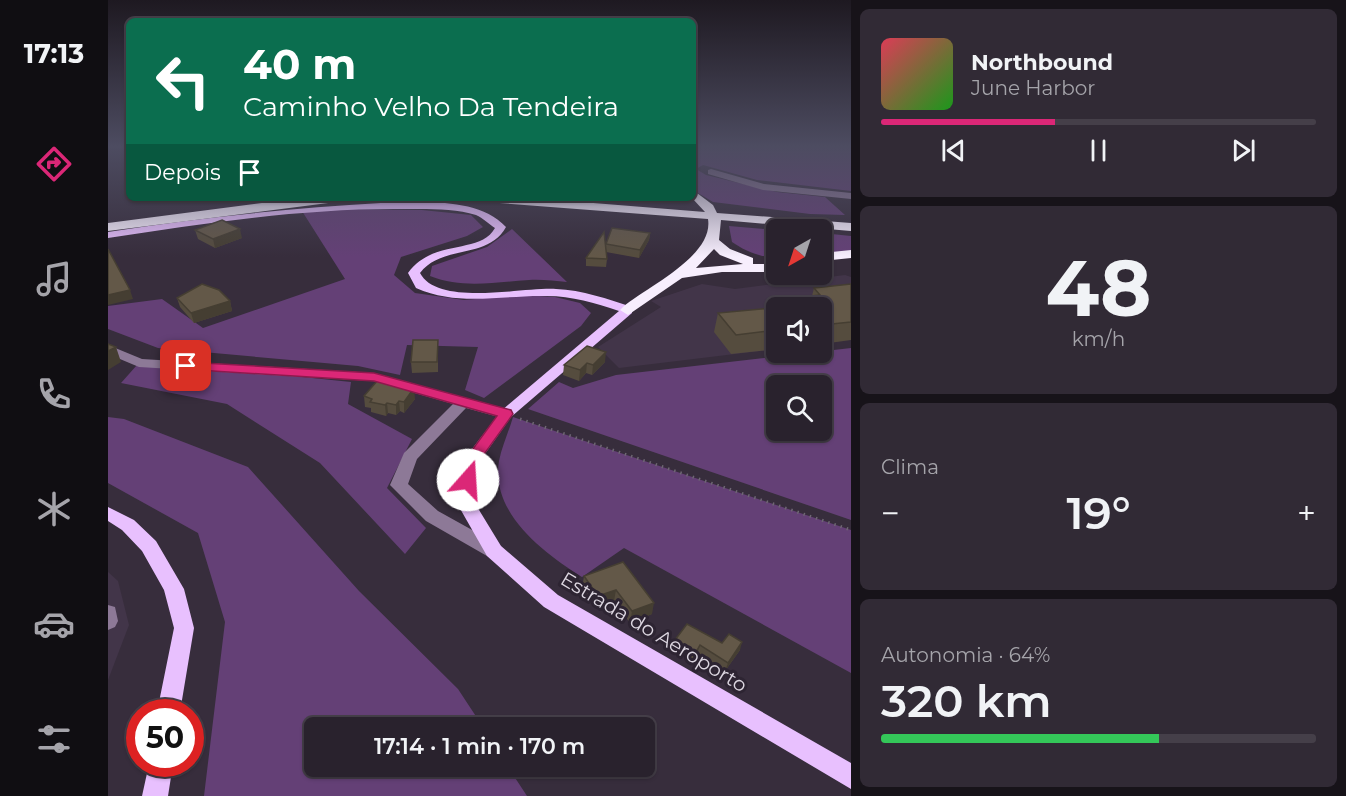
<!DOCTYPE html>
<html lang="pt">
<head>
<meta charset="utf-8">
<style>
  body { margin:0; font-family:Montserrat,sans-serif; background:#312a35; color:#f1f3f6; height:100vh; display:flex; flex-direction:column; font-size:22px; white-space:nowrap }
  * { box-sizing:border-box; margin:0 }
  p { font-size:20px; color:#a5a4aa }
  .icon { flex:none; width:33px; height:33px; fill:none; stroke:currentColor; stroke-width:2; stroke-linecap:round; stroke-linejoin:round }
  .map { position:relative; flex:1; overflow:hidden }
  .drawer { display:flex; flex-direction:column; gap:9px; padding:9px; background:#171319; width:495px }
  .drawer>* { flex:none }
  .banner { position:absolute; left:18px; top:18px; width:570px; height:183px; border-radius:9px; box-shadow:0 2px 4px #0004,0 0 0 2px #453f49; background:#0b6e4f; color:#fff; overflow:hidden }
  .needle { width:39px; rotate:219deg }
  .controls { position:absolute; left:658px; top:219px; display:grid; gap:12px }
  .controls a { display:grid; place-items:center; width:66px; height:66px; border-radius:9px; background:#29222d; box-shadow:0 2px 4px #0004,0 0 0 2px #453f49; font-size:30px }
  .speed { position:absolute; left:18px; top:699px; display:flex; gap:12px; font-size:30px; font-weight:700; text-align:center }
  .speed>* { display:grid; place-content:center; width:78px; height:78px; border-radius:50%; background:#29222d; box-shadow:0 2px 4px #0004,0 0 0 2px #453f49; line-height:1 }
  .speed .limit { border:9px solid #d22; background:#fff; color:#111 }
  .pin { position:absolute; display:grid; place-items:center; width:51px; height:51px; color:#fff; margin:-26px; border-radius:12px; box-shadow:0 3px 9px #0006 }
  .me { position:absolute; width:66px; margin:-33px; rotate:19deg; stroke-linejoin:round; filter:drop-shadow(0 0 4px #0008) }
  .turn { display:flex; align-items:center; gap:21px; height:126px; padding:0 18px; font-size:27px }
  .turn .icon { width:78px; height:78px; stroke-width:2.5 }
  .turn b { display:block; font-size:42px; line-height:51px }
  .then { display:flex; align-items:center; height:57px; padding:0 18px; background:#0003; gap:12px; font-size:22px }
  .big { font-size:45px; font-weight:600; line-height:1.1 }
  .drawer .tile { flex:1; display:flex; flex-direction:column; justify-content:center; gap:9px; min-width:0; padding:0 21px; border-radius:9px; background:#312a35 }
  .drawer .dial { align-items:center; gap:0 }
  .dial b { font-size:78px; line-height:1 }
  .song { display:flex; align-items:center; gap:18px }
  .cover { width:72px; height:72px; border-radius:9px; background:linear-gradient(135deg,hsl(350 70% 55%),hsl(120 70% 35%)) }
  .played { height:6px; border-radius:3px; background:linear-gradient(90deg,#db2777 40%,#453f49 40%) }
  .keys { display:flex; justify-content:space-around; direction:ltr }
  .heat { display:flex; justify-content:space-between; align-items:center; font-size:33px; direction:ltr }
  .charge { height:9px; border-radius:4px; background:linear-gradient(90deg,#34c759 64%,#453f49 0) }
  .trip { position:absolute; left:196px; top:717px; width:351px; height:60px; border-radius:9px; background:#29222d; box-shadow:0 2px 4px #0004,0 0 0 2px #453f49; font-weight:600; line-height:60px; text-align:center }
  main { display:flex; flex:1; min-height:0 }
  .menu { display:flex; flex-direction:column; width:108px; justify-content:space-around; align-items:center; background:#100e12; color:#a5a4aa }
  .menu .icon { width:42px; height:42px }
  .menu .on { color:#db2777 }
  .menu b { font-size:27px; color:#f1f3f6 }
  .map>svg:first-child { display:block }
</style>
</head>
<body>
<main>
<nav class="menu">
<b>17:13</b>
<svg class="icon on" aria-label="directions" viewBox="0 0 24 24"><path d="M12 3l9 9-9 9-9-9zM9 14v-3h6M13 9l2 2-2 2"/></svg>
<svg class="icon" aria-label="music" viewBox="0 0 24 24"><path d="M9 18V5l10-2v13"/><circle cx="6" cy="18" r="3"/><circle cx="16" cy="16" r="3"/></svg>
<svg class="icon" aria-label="phone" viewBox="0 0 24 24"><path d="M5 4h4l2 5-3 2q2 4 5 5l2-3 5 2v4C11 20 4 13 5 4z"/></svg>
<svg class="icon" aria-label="climate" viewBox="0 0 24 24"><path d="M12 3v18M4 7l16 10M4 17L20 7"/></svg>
<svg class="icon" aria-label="car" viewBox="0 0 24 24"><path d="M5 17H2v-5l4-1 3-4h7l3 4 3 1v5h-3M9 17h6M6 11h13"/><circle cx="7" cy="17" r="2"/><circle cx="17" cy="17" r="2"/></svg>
<svg class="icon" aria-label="filters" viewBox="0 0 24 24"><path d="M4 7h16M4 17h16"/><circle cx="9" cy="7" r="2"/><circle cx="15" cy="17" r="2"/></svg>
</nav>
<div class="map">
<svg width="743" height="796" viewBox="0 0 743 796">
  <rect width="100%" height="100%" fill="#372d3c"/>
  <g fill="#423549">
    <path d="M737 275 743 277V340L714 308H669V349L511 368 490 347 553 307 543 301 594 284 627 289Z"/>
    <path d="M0 572 10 581 21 625 0 680Z"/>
  </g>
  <g fill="#644076" fill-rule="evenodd">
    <path d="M585 146H743V191L649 180 595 165 588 169 598 175 669 192 717 197 737 215 702 214 605 202 585 190Z"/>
    <path d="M225 209 314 210 363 215 375 227 359 236 293 257 286 275 307 293 356 300 415 295 447 297 472 303 483 313 473 326 376 398 357 390 370 347 299 345 292 375 250 366 50 348 0 329V306L54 299 95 328 237 279 194 211Z"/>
    <path d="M621 226 669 230V257C653 258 637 251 624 242Z"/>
    <path d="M404 229 459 282C447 281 433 279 421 280 386 282 355 289 322 276L324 266 379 247Z"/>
    <path d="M714 233 743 236V251L714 253Z"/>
    <path d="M743 348V520L420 409 451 382 465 388 508 375ZM669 386H714V430H669Z"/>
    <path d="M29 365 135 371 243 382 240 404 304 439 279 488 318 528 297 554 212 463 119 404 13 383Z"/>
    <path d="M0 417 16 419 140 467 251 591 350 689 375 727 207 728V766L400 767 419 796H96L117 622 90 533 0 483Z"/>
    <path d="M405 417 743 530V673L516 548 474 577C436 553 382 513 391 461 394 446 401 431 405 417Z"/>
  </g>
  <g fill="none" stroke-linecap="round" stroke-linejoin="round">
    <path stroke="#6e6673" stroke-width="3" stroke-dasharray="1.5 5" stroke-linecap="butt" d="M412 419 743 530"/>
    <g fill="#8d7997" fill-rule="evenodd">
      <path d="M603 169 656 184 743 193V199L655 190 600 174V170Z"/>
      <path d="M0 345 34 359 266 373 403 411 406 414 398 419 358 408 309 459 300 484 330 511 393 546 395 551 393 556 386 558 379 556 318 521 282 485 296 453 345 404 265 381 31 367 0 354Z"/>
      <path d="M0 605 7 607 10 621 7 627 0 630Z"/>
    </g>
    <g fill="#e8c0fe" fill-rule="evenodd">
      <path d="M273 203C312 203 369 196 398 227 380 260 334 244 312 273 330 307 414 287 448 289 474 290 500 299 524 307V313L403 417 374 458 369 480 368 505 393 546 450 595 743 763V789L436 607 379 556 350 505 351 480 358 457 393 411 511 311C487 303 464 296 439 296 393 295 351 307 308 288L300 273C325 238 372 255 387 228 381 224 375 218 368 215 346 208 319 209 295 209 197 208 97 223 0 238V232C91 218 182 208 273 203Z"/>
      <path d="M0 507 26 520 48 541 76 589 86 628 72 712H49L66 628 56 590 34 551 14 530 0 521Z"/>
      <path d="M41 764H65L60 796H34Z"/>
    </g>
    <g fill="#f7eefd" fill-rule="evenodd">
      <path d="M585 190 605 205 609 213 743 223V231L613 220 611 240 622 249 645 258V264H669V272H614L574 278 520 315 512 310 515 307C540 286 606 256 600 219L378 202 372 198H423L597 212 584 198ZM606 249 612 255 635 264 588 268Z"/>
      <path d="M192 198H234L228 202 0 231V223Z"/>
      <path d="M743 250V258L714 261V253Z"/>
    </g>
  </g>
  <g fill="#554c3e">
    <path d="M87 230 134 238 107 248 90 239Z"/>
    <path d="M542 233 541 240 531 258 498 252 499 259 498 267 478 266V258L498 248V244Z"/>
    <path d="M743 284V340L714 344V308H669V349L623 354 606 332 610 313 658 309 660 301 704 296 706 288Z"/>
    <path d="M69 298 122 301 124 311 86 323 72 307Z"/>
    <path d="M330 340V372L304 373 303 362Z"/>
    <path d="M497 362 484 375 478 373 471 381 455 375 456 365Z"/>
    <path d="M256 396 307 399 296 413 292 411 288 415 280 413 278 416 263 412V408L257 407Z"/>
    <path d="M515 562 544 614 522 623 506 601 488 608 474 588 476 576Z"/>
    <path d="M567 640 614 643 632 650 617 671 589 654 585 660 565 649Z"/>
  </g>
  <g fill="#453e32">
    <path d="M132 229 134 238 107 248 105 239Z"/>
    <path d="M542 233 541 240 531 258 532 250Z"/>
    <path d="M22 290 25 299 0 305V295Z"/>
    <path d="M122 301 124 311 86 323 83 313Z"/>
    <path d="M8 347 13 362 0 370V351Z"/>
    <path d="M498 352 497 362 484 375 485 365Z"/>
    <path d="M479 363 478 373 471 381 472 370Z"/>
    <path d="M306 388 307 399 296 413V402Z"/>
    <path d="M291 401 292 411 288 415V405Z"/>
    <path d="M279 403 280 413 278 416 277 405Z"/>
    <path d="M508 590 506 601 488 608 490 596Z"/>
    <path d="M546 603 544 614 522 623 524 611Z"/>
    <path d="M634 642 632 650 617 671 620 663Z"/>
    <path d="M592 645 589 654 585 660 588 652Z"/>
  </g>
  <g fill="#635848" stroke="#453e32" stroke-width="1.5">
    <path d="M114 220 132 229 105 239 87 230Z"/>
    <path d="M504 228 542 233 532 250 498 244Z"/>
    <path d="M496 232 499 259 478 258Z"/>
    <path d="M0 249 22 290 0 295Z"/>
    <path d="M94 284 111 290 122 301 83 313 69 298Z"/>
    <path d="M743 284V322L714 325V308H669V330L628 335 610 313 665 308 660 301 712 295 706 288Z"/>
    <path d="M305 340H330L329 362H303Z"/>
    <path d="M0 344 8 347 0 351Z"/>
    <path d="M479 346 498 352 485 365 479 363 472 370 456 365Z"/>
    <path d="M270 380 306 388 296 402 291 401 288 405 279 403 277 405 262 402 264 399 256 396Z"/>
    <path d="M515 562 546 603 524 611 508 590 490 596 476 576Z"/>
    <path d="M579 624 614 643 621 634 634 642 620 663 592 645 588 652 567 640Z"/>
  </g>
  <linearGradient id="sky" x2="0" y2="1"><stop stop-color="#1e1921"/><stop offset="0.57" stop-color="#4d4c61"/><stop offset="1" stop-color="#4d4c61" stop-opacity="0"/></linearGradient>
  <rect width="743" height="257" fill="url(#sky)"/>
  <path fill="#db2777" stroke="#8e194d" stroke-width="1.5" d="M78 362 266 373 403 410 405 414 374 457 365 484 360 486 352 480 359 457 389 416 266 381 73 369 71 366Z"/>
  <g text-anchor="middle" stroke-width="6" stroke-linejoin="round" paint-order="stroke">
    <g font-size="20" fill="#dcd6e0" stroke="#2d2432">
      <text transform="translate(546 632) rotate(31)" y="7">Estrada do Aeroporto</text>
    </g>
  </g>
</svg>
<div class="controls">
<a><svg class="needle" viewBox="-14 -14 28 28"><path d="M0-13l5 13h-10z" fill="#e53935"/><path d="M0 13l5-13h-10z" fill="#a5a4aa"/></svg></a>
<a><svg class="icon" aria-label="sound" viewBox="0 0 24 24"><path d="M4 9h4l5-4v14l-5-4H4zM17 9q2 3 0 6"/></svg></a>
<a><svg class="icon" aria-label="search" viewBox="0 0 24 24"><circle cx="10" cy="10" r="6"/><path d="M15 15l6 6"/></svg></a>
</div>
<div class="speed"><div class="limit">50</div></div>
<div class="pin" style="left:78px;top:366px;background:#d93025"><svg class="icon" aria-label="arrive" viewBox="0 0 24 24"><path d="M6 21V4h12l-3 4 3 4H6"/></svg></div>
<svg class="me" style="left:360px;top:480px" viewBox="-20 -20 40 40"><circle r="19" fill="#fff"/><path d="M0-13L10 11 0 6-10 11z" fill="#db2777"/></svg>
<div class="trip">17:14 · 1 min · 170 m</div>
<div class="banner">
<div class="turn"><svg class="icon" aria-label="left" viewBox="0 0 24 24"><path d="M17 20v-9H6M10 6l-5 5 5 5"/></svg><div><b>40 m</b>Caminho Velho Da Tendeira</div></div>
<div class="then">Depois<svg class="icon" aria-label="arrive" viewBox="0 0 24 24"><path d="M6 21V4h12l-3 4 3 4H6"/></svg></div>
</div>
</div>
<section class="drawer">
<div class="tile">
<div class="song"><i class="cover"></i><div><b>Northbound</b><p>June Harbor</p></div></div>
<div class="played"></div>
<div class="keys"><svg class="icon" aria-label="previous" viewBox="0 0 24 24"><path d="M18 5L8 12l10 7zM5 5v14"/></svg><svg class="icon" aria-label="pause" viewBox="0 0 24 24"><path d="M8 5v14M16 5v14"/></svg><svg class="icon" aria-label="next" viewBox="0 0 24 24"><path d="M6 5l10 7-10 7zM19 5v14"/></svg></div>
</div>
<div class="tile dial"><b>48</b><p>km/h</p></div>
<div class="tile"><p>Clima</p>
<div class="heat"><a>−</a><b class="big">19°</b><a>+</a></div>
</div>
<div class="tile"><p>Autonomia · 64%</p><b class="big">320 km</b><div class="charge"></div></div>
</section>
</main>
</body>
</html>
